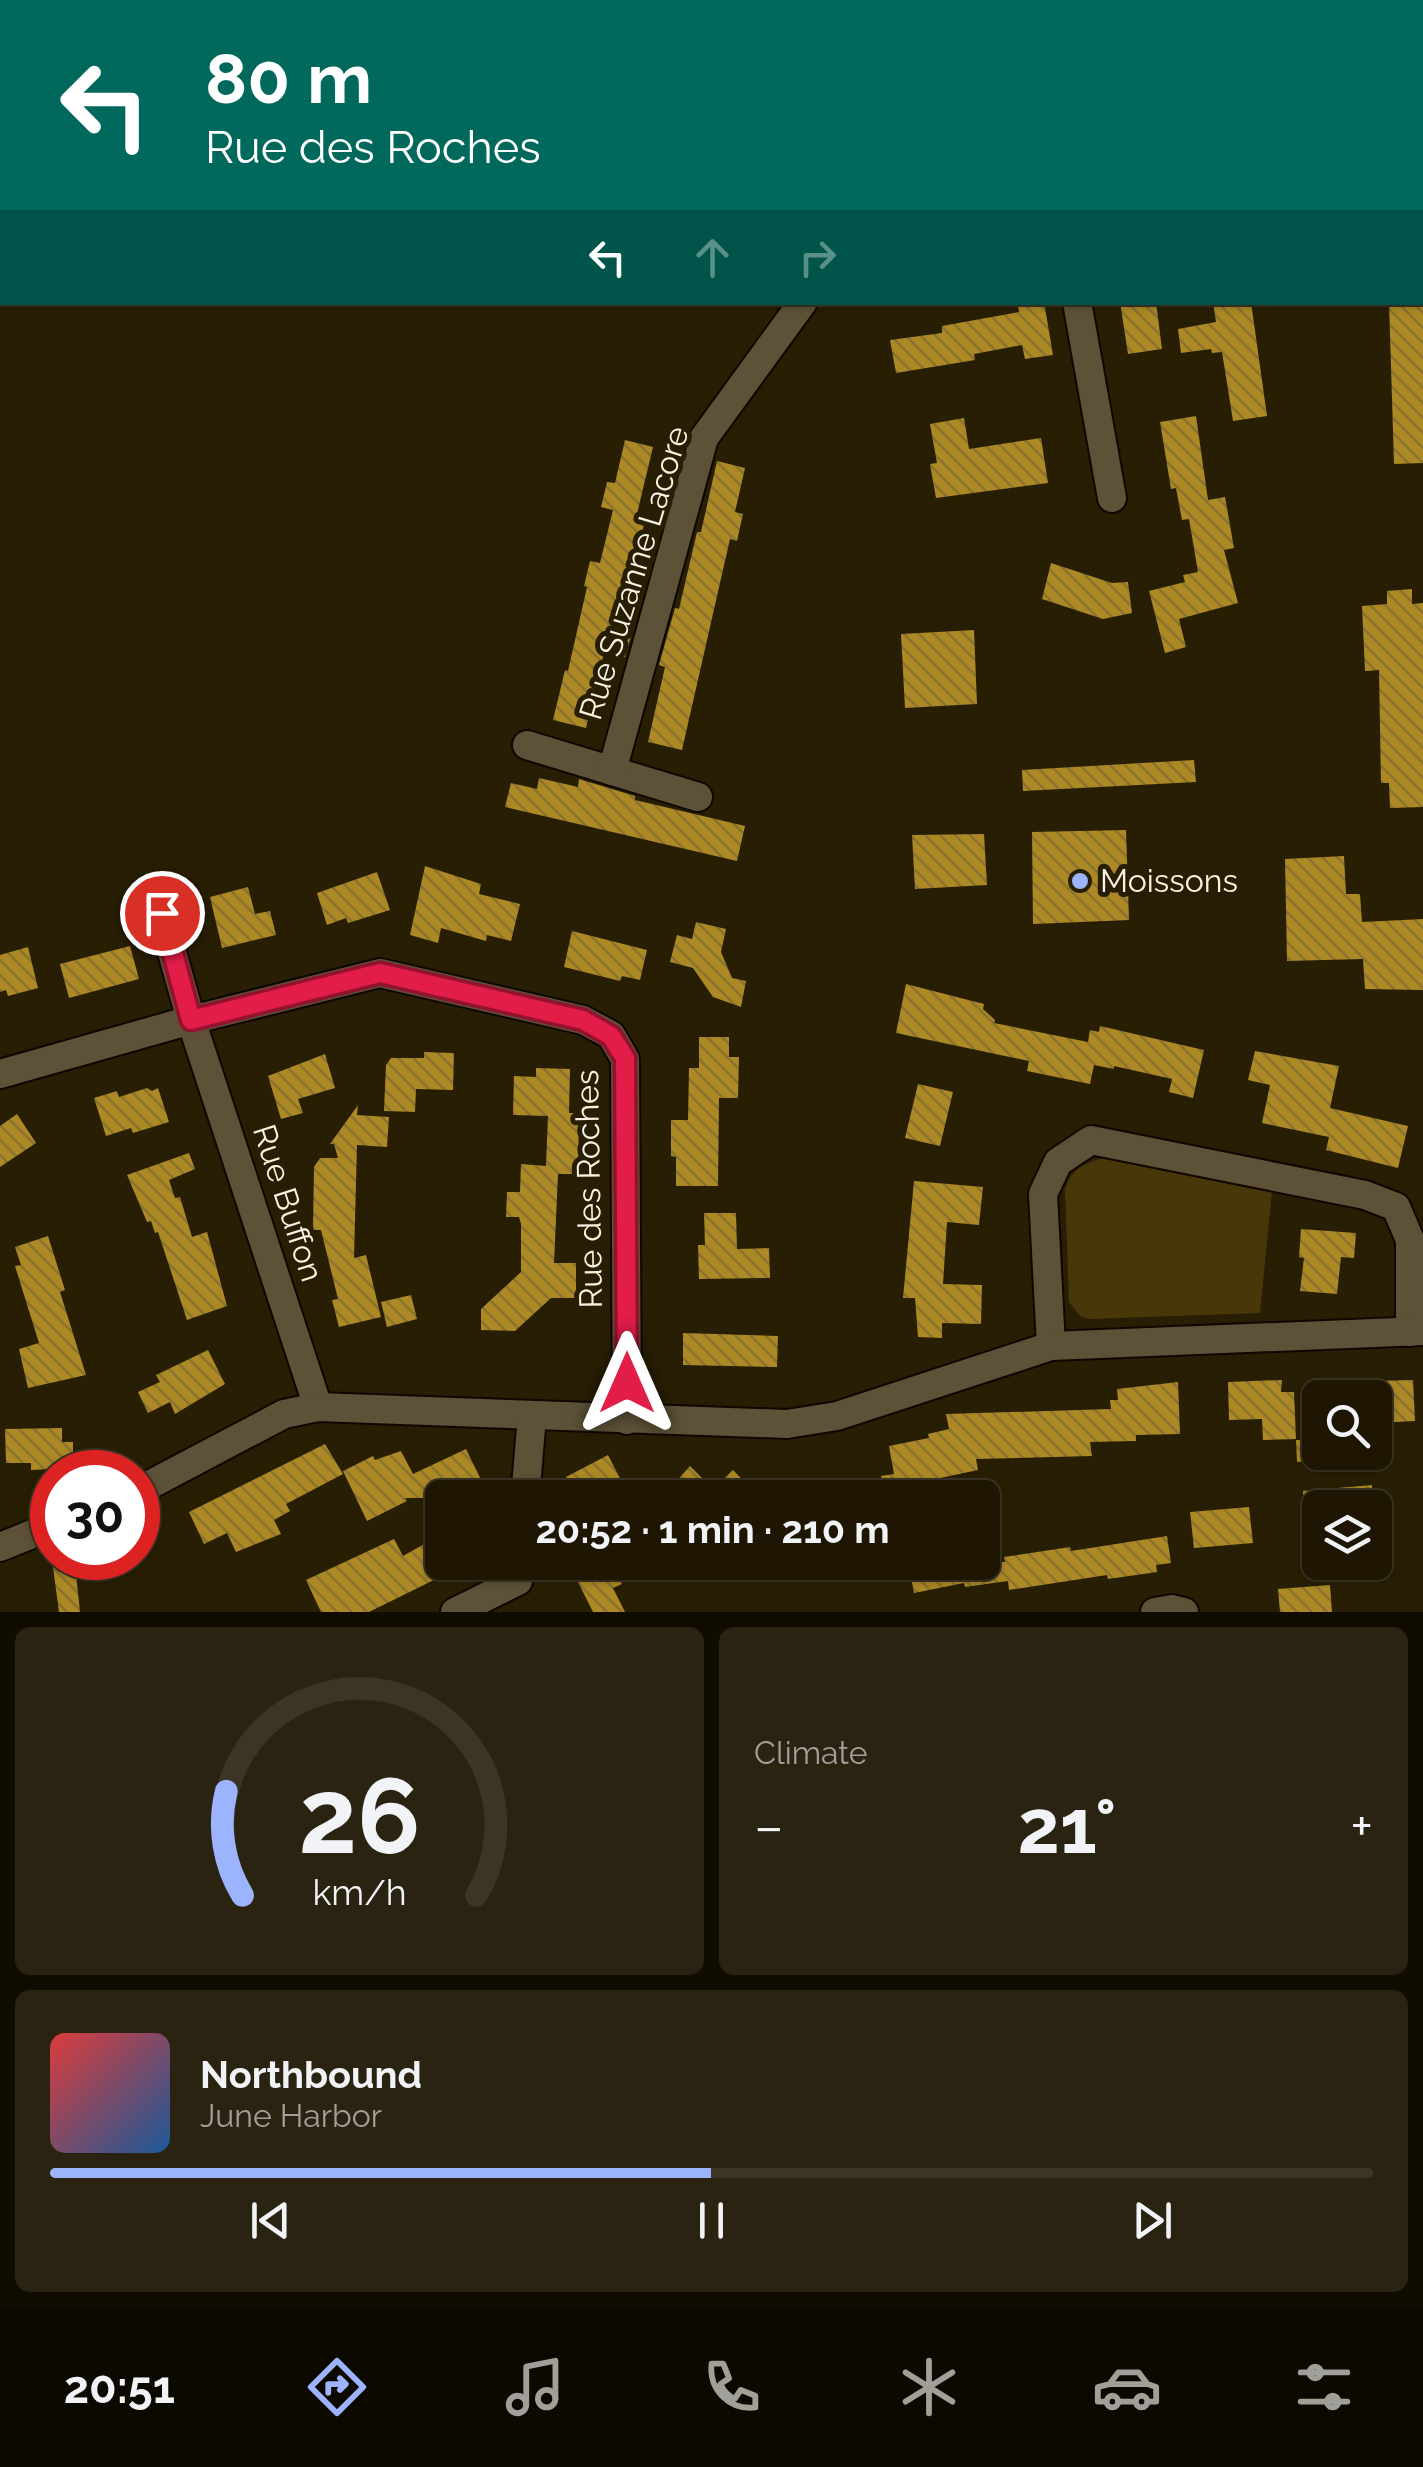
<!DOCTYPE html>
<html lang="en">
<head>
<meta charset="utf-8">
<style>
  body { margin:0; font-family:Raleway,sans-serif; background:#2b2312; color:#f1f3f6; height:100vh; display:flex; flex-direction:column; font-size:38px; white-space:nowrap }
  * { box-sizing:border-box; margin:0 }
  p { font-size:32px; color:#a19f9a }
  .icon { flex:none; width:55px; height:55px; fill:none; stroke:currentColor; stroke-width:2; stroke-linecap:round; stroke-linejoin:round }
  .map { position:relative; height:1612px; overflow:hidden }
  .side { display:flex; flex-direction:column; gap:15px; padding:15px; background:#100c02; flex:1 }
  .side>* { flex:none }
  .guide { position:absolute; left:0px; top:0px; width:1425px; height:305px; box-shadow:0 2px 8px #0004,0 0 0 2px #3c3525; background:#00695c; color:#fff; overflow:hidden }
  .controls { position:absolute; left:1302px; top:1380px; display:grid; gap:20px }
  .controls a { display:grid; place-items:center; width:90px; height:90px; border-radius:15px; background:#1e1603; box-shadow:0 2px 8px #0004,0 0 0 2px #3c3525; font-size:50px }
  .speed { position:absolute; left:30px; top:1450px; display:flex; gap:20px; font-size:50px; font-weight:700; text-align:center }
  .speed>* { display:grid; place-content:center; width:130px; height:130px; border-radius:50%; background:#1e1603; box-shadow:0 2px 8px #0004,0 0 0 2px #3c3525; line-height:1 }
  .speed .limit { border:15px solid #d22; background:#fff; color:#111 }
  .pin { position:absolute; display:grid; place-items:center; width:85px; height:85px; color:#fff; margin:-42px; border:5px solid #fff; border-radius:50%; box-shadow:0 2px 10px #0007 }
  .me { position:absolute; width:110px; margin:-55px; rotate:0deg; stroke-linejoin:round; filter:drop-shadow(0 0 8px #0008) }
  .turn { display:flex; align-items:center; gap:35px; height:210px; padding:0 40px; font-size:45px }
  .turn .icon { width:130px; height:130px; stroke-width:2.5 }
  .turn b { display:block; font-size:70px; line-height:85px }
  .lanes { display:flex; align-items:center; height:95px; padding:0 40px; background:#0003; justify-content:center; gap:50px; direction:ltr }
  .lanes .off { opacity:.35 }
  .big { font-size:75px; font-weight:700; line-height:1.1 }
  .side .tile { flex:1; display:flex; flex-direction:column; justify-content:center; gap:15px; min-width:0; padding:0 35px; border-radius:15px; background:#2b2312 }
  .side .dial { align-items:center; gap:0 }
  .dial svg { height:260px; overflow:visible; fill:none; stroke:#3c3525; stroke-width:7; stroke-linecap:round; text-anchor:middle }
  .dial text { fill:#f1f3f6; stroke:none }
  .song { display:flex; align-items:center; gap:30px }
  .cover { width:120px; height:120px; border-radius:15px; background:linear-gradient(135deg,hsl(0 70% 55%),hsl(210 70% 35%)) }
  .played { height:10px; border-radius:5px; background:linear-gradient(90deg,#9cb4fd 50%,#3c3525 50%) }
  .keys { display:flex; justify-content:space-around; direction:ltr }
  .heat { display:flex; justify-content:space-between; align-items:center; font-size:55px; direction:ltr }
  .side .tiles { flex:1; display:grid; gap:15px; grid-template-columns:1fr 1fr }
  .tile:last-child { grid-column:span 2 }
  .trip { position:absolute; left:425px; top:1480px; width:575px; height:100px; border-radius:15px; background:#1e1603; box-shadow:0 2px 8px #0004,0 0 0 2px #3c3525; font-weight:700; line-height:100px; text-align:center }
  .tabs { display:flex; height:160px; justify-content:space-around; align-items:center; background:#0c0901; color:#a19f9a }
  .tabs .icon { width:70px; height:70px }
  .tabs .on { color:#9cb4fd }
  .tabs b { font-size:45px; color:#f1f3f6 }
  .map>svg:first-child { display:block }
</style>
</head>
<body>
<div class="map">
<svg width="1423" height="1612" viewBox="0 0 1423 1612">
  <defs>
    <pattern id="building-back-hatch" width="6" height="6" patternUnits="userSpaceOnUse" patternTransform="scale(2.5)"><rect width="6" height="6" fill="#ac8924"/><path d="M-1 5l2 2M0 0l6 6M5-1l2 2" fill="none" stroke="#8a732f"/></pattern>
  </defs>
  <rect width="100%" height="100%" fill="#281e04"/>
  <path fill="#483809" d="M1099 1159H1116L1272 1191 1260 1313 1091 1319 1081 1317 1069 1302 1065 1190C1070 1171 1081 1165 1099 1159Z"/>
  <g fill="url(#building-back-hatch)">
    <path d="M1044 302 1053 355 1025 359 1022 345 974 354 975 360 896 373 890 340 942 333V326L1019 312 1018 305Z"/>
    <path d="M1120 302H1156L1162 349 1128 354Z"/>
    <path d="M1213 302H1251L1267 416 1233 421 1222 352 1212 353 1211 349 1181 353 1178 329 1216 322Z"/>
    <path d="M1389 302H1423V463L1394 464Z"/>
    <path d="M1196 416 1208 500 1225 497 1234 548 1224 550 1238 603 1179 619 1186 647 1165 653 1149 591 1185 582 1183 575 1198 572 1189 519 1182 520 1176 488 1171 489 1160 422Z"/>
    <path d="M964 418 969 449 1041 438 1048 483 936 498 930 464 937 463 930 424Z"/>
    <path d="M625 440 653 447 636 518 645 520 627 597 641 601 625 657 604 653 586 728 553 720 565 670 568 671 587 587 584 586 590 561 600 563 613 510 601 507 607 482 615 483Z"/>
    <path d="M717 461 745 468 735 512 743 514 737 541 730 539 682 750 648 742 665 667 659 665 675 608 679 609 697 532H701Z"/>
    <path d="M1051 563 1112 583 1128 582 1132 613 1103 619 1042 599Z"/>
    <path d="M1412 589V604L1423 603V807L1390 808 1389 783H1381L1379 670 1365 671 1362 606 1387 604V591Z"/>
    <path d="M974 630 977 704 905 708 901 634Z"/>
    <path d="M1194 760 1196 782 1023 791 1022 770Z"/>
    <path d="M539 778 578 787 579 779 635 796V800L745 826 737 861 505 807 511 783 537 789Z"/>
    <path d="M1126 830 1129 920 1033 924 1032 832Z"/>
    <path d="M984 834 987 885 915 889 912 835Z"/>
    <path d="M1344 856 1346 894H1360L1362 922 1423 919V990L1365 989 1363 959 1287 961 1285 859Z"/>
    <path d="M425 866 481 884 479 894 520 904 511 941 487 935 486 941 441 928 438 943 410 935Z"/>
    <path d="M377 872 390 910 348 923 346 918 327 925 317 893Z"/>
    <path d="M248 887 255 914 270 911 276 935 222 948 210 897Z"/>
    <path d="M696 922 726 929 721 952 732 978 746 981 741 1007 713 997 693 968 670 962 677 935 692 939Z"/>
    <path d="M572 931 647 950 640 980 622 976 620 981 564 967Z"/>
    <path d="M130 946 139 979 69 998 60 964Z"/>
    <path d="M28 947 38 988 8 996 6 990 0 992V955Z"/>
    <path d="M906 984 984 1004 983 1009 995 1020 994 1023 1088 1042 1090 1030 1099 1032 1100 1026 1204 1050 1193 1098 1169 1092 1172 1079 1114 1066V1069L1094 1065 1090 1084 1027 1071 1029 1061 896 1033Z"/>
    <path d="M699 1037H729V1057H739L738 1098H719L718 1186H676V1157L671 1156V1120H688L689 1068H699Z"/>
    <path d="M1255 1051 1339 1066 1330 1108 1408 1126 1398 1168 1326 1150 1329 1137 1262 1123 1270 1085 1248 1080Z"/>
    <path d="M424 1052 454 1053 453 1090 416 1089 415 1112 384 1111 386 1065 391 1058H424Z"/>
    <path d="M325 1054 335 1088 298 1099 303 1113 281 1119 268 1076Z"/>
    <path d="M536 1068 570 1069 569 1113H579L578 1174H558L554 1263H576V1298H551L515 1331 481 1330V1309L521 1272V1224L519 1217H506L507 1192H520L521 1164 546 1166 548 1116 513 1115 514 1076 536 1077Z"/>
    <path d="M918 1084 953 1092 940 1146 905 1138Z"/>
    <path d="M147 1088 152 1091 158 1088 169 1122 133 1133 131 1128 106 1136 94 1098 117 1091 119 1097Z"/>
    <path d="M358 1105 357 1115 389 1117 387 1147 357 1145 354 1258 366 1255 381 1317 339 1327 332 1300 338 1299 321 1230H313L314 1167 320 1158H338L334 1144H330Z"/>
    <path d="M17 1114 36 1143 0 1167V1126Z"/>
    <path d="M189 1153 195 1169 169 1180 175 1198 180 1197 192 1237 207 1232 227 1306 187 1320 158 1232 155 1233 151 1221 147 1222 127 1175Z"/>
    <path d="M914 1181 983 1187 979 1225 947 1222 943 1284 982 1285 981 1324 942 1323V1338L918 1337 915 1298H903Z"/>
    <path d="M704 1213H736L737 1249 769 1248 770 1278 699 1279 698 1245H705Z"/>
    <path d="M1301 1229 1356 1233 1354 1258 1341 1257 1337 1294 1300 1291 1304 1258 1299 1257Z"/>
    <path d="M48 1236 65 1290 60 1292 86 1375 28 1388 19 1349 39 1343 15 1266 21 1265 15 1247Z"/>
    <path d="M411 1295 417 1319 387 1327 381 1302Z"/>
    <path d="M683 1333 778 1336 777 1367 683 1365Z"/>
    <path d="M208 1350 225 1384 175 1414 170 1402 148 1413 138 1392 160 1382 156 1375Z"/>
    <path d="M1282 1380 1281 1392H1294L1296 1439 1263 1440 1262 1419 1229 1420 1228 1382Z"/>
    <path d="M1413 1380 1415 1421 1375 1423V1381Z"/>
    <path d="M1178 1382 1180 1434 1136 1435V1441L1090 1442 1092 1456 976 1459 978 1470 912 1484 914 1492 885 1498 881 1476 894 1474 889 1446 929 1438 928 1434 949 1429 946 1414 1111 1409 1110 1400H1118L1117 1389Z"/>
    <path d="M62 1428V1442H73V1468L31 1470V1463H6L5 1429Z"/>
    <path d="M1320 1439V1460L1297 1462 1296 1440Z"/>
    <path d="M325 1444 343 1474 286 1504 290 1511 274 1520 281 1534 236 1552 227 1533 204 1544 189 1512Z"/>
    <path d="M466 1449 490 1498H443L438 1486 423 1494 424 1498H405L407 1501 367 1521 343 1471 373 1456 375 1460 401 1451 413 1474Z"/>
    <path d="M608 1455 630 1498H576L566 1477Z"/>
    <path d="M690 1466 706 1482 691 1498H686L673 1485Z"/>
    <path d="M733 1470 760 1498H704Z"/>
    <path d="M1372 1485 1373 1508H1304L1303 1491Z"/>
    <path d="M1249 1507 1253 1543 1194 1548 1190 1512Z"/>
    <path d="M1167 1536 1171 1563 1156 1565 1157 1572 1108 1579 1107 1575 1009 1590 1008 1581 965 1587 964 1583 914 1593 908 1562H1005L1004 1557 1070 1547 1071 1551Z"/>
    <path d="M394 1539 403 1556 426 1543 442 1576 369 1612H321L306 1580Z"/>
    <path d="M568 1562H611L622 1584 613 1588 625 1612H593Z"/>
    <path d="M75 1565 80 1612H59L53 1567Z"/>
    <path d="M1330 1585 1332 1612H1280L1278 1589Z"/>
  </g>
  <g fill="none" stroke-linecap="round" stroke-linejoin="round">
    <g stroke="#100700" stroke-width="32">
      <g id="street">
        <path d="M1168 0 1169 2"/>
        <path d="M1422 184H1423"/>
        <path d="M1077 302 1112 498"/>
        <path d="M527 745 698 797"/>
        <path d="M612 771 704 438 803 302"/>
        <path d="M161 913 191 1020 318 1407"/>
        <path d="M0 1074 191 1020 380 973 583 1020 611 1035 625 1059 627 1420"/>
        <path d="M1051 1346 1043 1194 1058 1162 1091 1140 1365 1195 1396 1207 1410 1240V1332"/>
        <path d="M138 1491 284 1414 318 1407 787 1424 837 1416 1051 1346 1423 1331"/>
        <path d="M525 1498 532 1416"/>
        <path d="M0 1547 52 1526"/>
        <path d="M455 1612 518 1581"/>
        <path d="M1155 1612 1172 1609 1184 1612"/>
      </g>
    </g>
    <use href="#street" stroke="#5d5237" stroke-width="28"/>
  </g>
  <g fill="none" stroke-linecap="round" stroke-linejoin="round">
    <g stroke="#92132f" stroke-width="25">
      <path id="route" d="M162 913 191 1020 380 973 583 1020 611 1036 625 1058 627 1383"/>
    </g>
    <use href="#route" stroke="#e11d48" stroke-width="18"/>
  </g>
  <circle fill="#9cb4fd" stroke="#281e04" stroke-width="4" cx="1080" cy="881" r="10"/>
  <g text-anchor="middle" stroke-width="10" stroke-linejoin="round" paint-order="stroke">
    <g font-size="32" fill="#faf3e4" stroke="#281e04">
      <text transform="translate(634 573) rotate(-73)" y="11">Rue Suzanne Lacore</text>
      <text transform="translate(589 1189) rotate(-91)" y="11">Rue des Roches</text>
      <text transform="translate(288 1203) rotate(72)" y="11">Rue Buffon</text>
    </g>
    <g font-size="32" fill="#faf3e4" stroke="#281e04" text-anchor="start">
      <text x="1100" y="892">Moissons</text>
    </g>
  </g>
</svg>
<div class="controls">
<a><svg class="icon" aria-label="search" viewBox="0 0 24 24"><circle cx="10" cy="10" r="6"/><path d="M15 15l6 6"/></svg></a>
<a><svg class="icon" aria-label="layers" viewBox="0 0 24 24"><path d="M12 4l9 5-9 5-9-5zM3 14l9 5 9-5"/></svg></a>
</div>
<div class="speed"><div class="limit">30</div></div>
<div class="pin" style="left:162px;top:913px;background:#d93025"><svg class="icon" aria-label="arrive" viewBox="0 0 24 24"><path d="M6 21V4h12l-3 4 3 4H6"/></svg></div>
<svg class="me" style="left:627px;top:1383px" viewBox="-20 -20 40 40"><path d="M0-17L14 15 0 8-14 15z" fill="#e11d48" stroke="#fff" stroke-width="4"/></svg>
<div class="trip">20:52 · 1 min · 210 m</div>
<div class="guide">
<div class="turn"><svg class="icon" aria-label="left" viewBox="0 0 24 24"><path d="M17 20v-9H6M10 6l-5 5 5 5"/></svg><div><b>80 m</b>Rue des Roches</div></div>
<div class="lanes"><svg class="icon" aria-label="left" viewBox="0 0 24 24"><path d="M17 20v-9H6M10 6l-5 5 5 5"/></svg><svg class="icon off" aria-label="ahead" viewBox="0 0 24 24"><path d="M12 20V5M6 11l6-6 6 6"/></svg><svg class="icon off" aria-label="right" viewBox="0 0 24 24"><path d="M7 20v-9h11M14 6l5 5-5 5"/></svg></div>
</div>
</div>
<section class="side">
<div class="tiles">
<div class="tile dial"><svg viewBox="0 0 100 80">
<path d="M14 69A42 42 0 1 1 86 69"/>
<path d="M14 69A42 42 0 0 1 9 37" stroke="#9cb4fd"/>
<text x="50" y="56" font-size="32" font-weight="700">26</text>
<text x="50" y="72" font-size="11">km/h</text>
</svg></div>
<div class="tile"><p>Climate</p>
<div class="heat"><a>−</a><b class="big">21°</b><a>+</a></div>
</div>
<div class="tile">
<div class="song"><i class="cover"></i><div><b>Northbound</b><p>June Harbor</p></div></div>
<div class="played"></div>
<div class="keys"><svg class="icon" aria-label="previous" viewBox="0 0 24 24"><path d="M18 5L8 12l10 7zM5 5v14"/></svg><svg class="icon" aria-label="pause" viewBox="0 0 24 24"><path d="M8 5v14M16 5v14"/></svg><svg class="icon" aria-label="next" viewBox="0 0 24 24"><path d="M6 5l10 7-10 7zM19 5v14"/></svg></div>
</div>
</div>
</section>
<nav class="tabs">
<b>20:51</b>
<svg class="icon on" aria-label="directions" viewBox="0 0 24 24"><path d="M12 3l9 9-9 9-9-9zM9 14v-3h6M13 9l2 2-2 2"/></svg>
<svg class="icon" aria-label="music" viewBox="0 0 24 24"><path d="M9 18V5l10-2v13"/><circle cx="6" cy="18" r="3"/><circle cx="16" cy="16" r="3"/></svg>
<svg class="icon" aria-label="phone" viewBox="0 0 24 24"><path d="M5 4h4l2 5-3 2q2 4 5 5l2-3 5 2v4C11 20 4 13 5 4z"/></svg>
<svg class="icon" aria-label="climate" viewBox="0 0 24 24"><path d="M12 3v18M4 7l16 10M4 17L20 7"/></svg>
<svg class="icon" aria-label="car" viewBox="0 0 24 24"><path d="M5 17H2v-5l4-1 3-4h7l3 4 3 1v5h-3M9 17h6M6 11h13"/><circle cx="7" cy="17" r="2"/><circle cx="17" cy="17" r="2"/></svg>
<svg class="icon" aria-label="filters" viewBox="0 0 24 24"><path d="M4 7h16M4 17h16"/><circle cx="9" cy="7" r="2"/><circle cx="15" cy="17" r="2"/></svg>
</nav>
</body>
</html>
